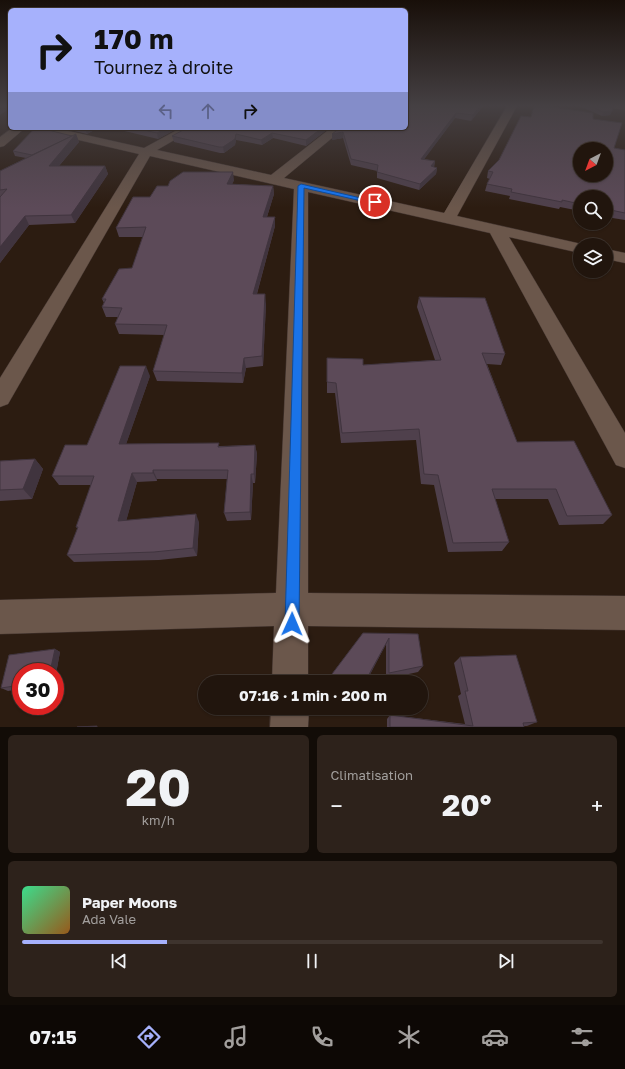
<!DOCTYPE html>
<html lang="fr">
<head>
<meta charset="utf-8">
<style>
  body { margin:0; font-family:"Golos Text",sans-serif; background:#2d221b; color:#f1f3f6; height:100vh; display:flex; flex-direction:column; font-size:15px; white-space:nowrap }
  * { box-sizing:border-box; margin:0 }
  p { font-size:13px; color:#a29f9d }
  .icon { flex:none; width:22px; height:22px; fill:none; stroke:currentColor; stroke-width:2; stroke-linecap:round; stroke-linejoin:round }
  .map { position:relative; height:727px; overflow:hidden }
  .side { display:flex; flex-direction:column; gap:8px; padding:8px; background:#120c07; flex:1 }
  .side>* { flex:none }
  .guide { position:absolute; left:8px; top:8px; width:400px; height:122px; border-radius:6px; box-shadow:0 1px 3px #0004,0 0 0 1px #3e342e; background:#a6b1fc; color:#111; overflow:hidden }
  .needle { width:26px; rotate:221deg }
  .buttons { position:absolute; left:573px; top:142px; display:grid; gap:8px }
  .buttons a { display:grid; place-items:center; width:40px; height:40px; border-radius:50%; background:#21150d; box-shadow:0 1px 3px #0004,0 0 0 1px #3e342e; font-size:20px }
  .speed { position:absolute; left:12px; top:663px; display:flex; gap:8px; font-size:20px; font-weight:700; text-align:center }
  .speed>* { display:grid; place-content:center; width:52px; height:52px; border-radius:50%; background:#21150d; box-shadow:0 1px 3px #0004,0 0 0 1px #3e342e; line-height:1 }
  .speed .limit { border:6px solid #d22; background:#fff; color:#111 }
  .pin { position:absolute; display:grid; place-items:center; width:34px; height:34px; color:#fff; margin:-17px; border:2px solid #fff; border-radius:50%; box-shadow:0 1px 4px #0007 }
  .me { position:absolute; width:44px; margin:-22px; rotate:1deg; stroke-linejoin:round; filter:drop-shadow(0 0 3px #0008) }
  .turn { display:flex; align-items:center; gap:14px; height:84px; padding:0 20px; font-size:18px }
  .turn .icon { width:52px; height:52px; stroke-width:2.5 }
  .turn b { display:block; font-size:28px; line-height:34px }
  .lanes { display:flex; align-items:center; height:38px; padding:0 20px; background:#0003; justify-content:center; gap:20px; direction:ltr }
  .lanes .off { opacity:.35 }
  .big { font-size:30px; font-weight:700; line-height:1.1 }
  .side .card { flex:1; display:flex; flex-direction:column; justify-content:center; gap:6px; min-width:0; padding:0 14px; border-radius:6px; background:#2d221b }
  .side .dial { align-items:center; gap:0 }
  .dial b { font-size:52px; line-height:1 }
  .song { display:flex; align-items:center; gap:12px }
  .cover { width:48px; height:48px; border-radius:6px; background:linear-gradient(135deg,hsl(150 70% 55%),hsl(30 70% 35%)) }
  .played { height:4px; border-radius:2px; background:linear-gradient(90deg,#a6b1fc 25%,#3e342e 25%) }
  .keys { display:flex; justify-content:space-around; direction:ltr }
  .heat { display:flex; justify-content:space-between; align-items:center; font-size:22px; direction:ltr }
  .side .tiles { flex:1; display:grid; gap:8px; grid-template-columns:1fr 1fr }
  .card:last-child { grid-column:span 2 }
  .trip { position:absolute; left:198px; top:675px; width:230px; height:40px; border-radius:20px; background:#21150d; box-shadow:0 1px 3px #0004,0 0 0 1px #3e342e; font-weight:700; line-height:40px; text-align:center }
  .tab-bar { display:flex; height:64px; justify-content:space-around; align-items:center; background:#0d0805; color:#a29f9d }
  .tab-bar .icon { width:28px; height:28px }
  .tab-bar .on { color:#a6b1fc }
  .tab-bar b { font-size:18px; color:#f1f3f6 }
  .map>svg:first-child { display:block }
</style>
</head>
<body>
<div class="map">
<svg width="625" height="727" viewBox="0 0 625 727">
  <rect width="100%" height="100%" fill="#2c1c11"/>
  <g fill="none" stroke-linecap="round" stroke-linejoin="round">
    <g stroke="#433530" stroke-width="1">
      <g id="minor">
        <path d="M507 106H517L457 216 586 245H580V253L509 237 625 433V468L616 465 490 233 308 192V593L625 596V630L308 626V682H272L274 626 0 634V600L276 593 294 189 150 156 8 404 0 407V378L139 154 40 131 34 128H55L144 148 181 128H195L157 150 271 175 331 128H344L284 178 444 213Z"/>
        <path d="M611 106H625V110L612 108Z"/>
        <path d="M12 128H25L4 146 0 147V137Z"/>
        <path d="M606 249 625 253V263L606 259Z"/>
        <path d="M271 708H309L308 727H270Z"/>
      </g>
    </g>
    <use href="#minor" fill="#6b574b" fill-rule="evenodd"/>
  </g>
  <g fill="#4f404c">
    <path d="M406 106H483L471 121 455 118 424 159 435 161 434 167 437 168 436 174 419 190 377 178V171L351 165 343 138 332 140 340 128Z"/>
    <path d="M579 106H614L610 115 602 116Z"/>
    <path d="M593 119 614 148 625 150V220L606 217V197H580V211L560 207 559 209 509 199 510 196 485 191 487 184 490 179 487 178 488 171 499 160Z"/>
    <path d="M62 128H98L87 134Z"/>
    <path d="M112 128H178L158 139Z"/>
    <path d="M329 128 306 146 273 138 262 145 236 140 235 145 224 153H220L174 142 172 136Z"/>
    <path d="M76 134 79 142 59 166H105L108 174 75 223 29 225 0 263V171L26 158 15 156 13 151 73 136Z"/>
    <path d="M234 180 232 184 273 186 274 194 267 217H275V226L257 294 266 304 263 366 246 368 243 383 157 381 153 371 164 335 119 334 115 324 118 317H106L102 307 104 303 102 299 132 268 143 237H119L116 228 150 197 168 186Z"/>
    <path d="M419 297 505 354 501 365 487 364 517 442 612 515 603 524 559 525 548 499H495L509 542 502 551 448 552 434 485 421 484 416 440 341 443 335 393H327V358L363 365 435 360 417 307Z"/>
    <path d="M150 376 126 444 220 446 255 445 257 454 255 483H253L251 520 227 521 224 513 227 479H157V481L137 482 126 521 199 522 197 556 159 560 74 562 67 555 78 529 76 527 91 485H59L52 476 87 445Z"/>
    <path d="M35 459 43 469 32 499 0 501V461Z"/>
    <path d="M363 633 418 634 423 666 418 672 386 679V644L366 682H326Z"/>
    <path d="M55 649 60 652 55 679V672H21V689L8 691 1 688 9 655Z"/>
    <path d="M460 657 537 722 527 726H524V727H387V719L390 715 465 724 458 696 461 694 454 663Z"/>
  </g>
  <g fill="#40343e">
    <path d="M4 106H10V108L0 115V109Z"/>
    <path d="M480 106H483L471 121 473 115Z"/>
    <path d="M612 111 610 115 602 116 603 112Z"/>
    <path d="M456 113 455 118 420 165 421 159Z"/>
    <path d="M85 128H98L87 134Z"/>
    <path d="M166 128H178L158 139 157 133Z"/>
    <path d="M322 128H329L306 146V140Z"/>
    <path d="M343 132V138L332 140V134Z"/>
    <path d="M272 133 273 138 262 145 261 140Z"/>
    <path d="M76 134 79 142 52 174 49 166Z"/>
    <path d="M236 134V140L235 145 224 153 223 147Z"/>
    <path d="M435 161 434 167 431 166Z"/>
    <path d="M105 166 108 174 75 223 71 215Z"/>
    <path d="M437 168 436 174 419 190 420 184Z"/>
    <path d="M233 172 234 180 229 192 227 184Z"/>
    <path d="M273 186 274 194 264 226 263 217Z"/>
    <path d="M25 216 29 225 0 263V247Z"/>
    <path d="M275 217V226L254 304 253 294Z"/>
    <path d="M265 294 266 304 263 366 262 356Z"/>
    <path d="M244 358 246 368 243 383 242 373Z"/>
    <path d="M146 366 150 376 123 453 119 444Z"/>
    <path d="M255 445 257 454 255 483 254 474Z"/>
    <path d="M35 459 43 469 32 499 23 489Z"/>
    <path d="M153 470 157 479V481L153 473Z"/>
    <path d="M132 473 137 482 124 529 118 521Z"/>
    <path d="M251 474 253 483 251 520 250 512Z"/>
    <path d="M196 514 199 522 197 556 193 548Z"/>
    <path d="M389 638 386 644 366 682 367 678Z"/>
    <path d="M55 649 60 652 55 679V672H50Z"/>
  </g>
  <g fill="#5c4a58" stroke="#40343e" fill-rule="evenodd">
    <path d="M0 106H4L0 109Z"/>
    <path d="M406 106H480L473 115 456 113 421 159 435 161 431 166 437 168 420 184 377 172 378 165 351 159 343 132 332 134 340 128H406Z"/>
    <path d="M534 106H545L593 113V119L622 123 614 148 625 150V213L606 209V197H580V204L562 200V202L511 192 512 189 487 184 493 172 488 171 499 160 521 116 531 117ZM580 149H606V175H580Z"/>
    <path d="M591 106H614L612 111 603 112Z"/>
    <path d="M35 128H40L72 136 32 155 13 151Z"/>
    <path d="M135 128H166L157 133Z"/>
    <path d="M187 128H322L306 140 272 133 261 140 236 134 235 139 223 147H219L172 136Z"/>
    <path d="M76 134 49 166H105L71 215 25 216 0 247V197L7 189 0 190V171Z"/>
    <path d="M183 172H233L227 184 273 186 263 217H275L253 294H265L262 356 244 358 242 373 153 371 167 325 115 324 122 308 102 307 106 299H102L119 269 132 268 146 227 116 228 133 197H150L157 186H168L170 181Z"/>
    <path d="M419 297 485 298 505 354 482 353 517 442 574 441 612 515 567 516 556 489H492L509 542 453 543 438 475 424 474 419 429 342 433 336 383 327 382V358L363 359V365L441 360Z"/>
    <path d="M120 366H146L119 444 219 443 218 447 255 445 254 474H251L250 512 224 513 228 470H153V473H132L118 521 196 514 193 548 154 552 67 555 78 527H76L94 476H52L65 445H87Z"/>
    <path d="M35 459 23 489 0 490V461Z"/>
    <path d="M363 633 418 634 423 666 389 673V638L367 678 350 682H326Z"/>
    <path d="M55 649 50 672H21V685L1 688 9 655Z"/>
    <path d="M516 655 537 722 523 723 524 727H390V715L473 726 465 691H468L460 657Z"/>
    <path d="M97 726V727H77Z"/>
  </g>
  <linearGradient id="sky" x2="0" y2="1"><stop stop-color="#180f09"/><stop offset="0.51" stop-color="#454043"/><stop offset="1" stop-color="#454043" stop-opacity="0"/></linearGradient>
  <rect width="625" height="208" fill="url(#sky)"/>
  <path fill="#1a73e8" stroke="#114b97" d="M301 184 378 202 375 204 304 188 299 624 297 629 292 631 287 629 285 624 298 186Z"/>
</svg>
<div class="buttons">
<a><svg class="needle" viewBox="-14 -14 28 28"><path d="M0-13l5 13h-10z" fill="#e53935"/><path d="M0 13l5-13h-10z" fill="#a29f9d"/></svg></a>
<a><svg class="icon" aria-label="search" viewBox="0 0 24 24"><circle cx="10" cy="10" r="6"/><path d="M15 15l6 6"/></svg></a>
<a><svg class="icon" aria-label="layers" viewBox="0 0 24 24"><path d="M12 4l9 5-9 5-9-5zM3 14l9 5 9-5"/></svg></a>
</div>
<div class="speed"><div class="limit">30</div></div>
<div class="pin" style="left:375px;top:202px;background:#d93025"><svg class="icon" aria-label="arrive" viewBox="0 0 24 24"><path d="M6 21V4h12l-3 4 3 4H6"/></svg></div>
<svg class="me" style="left:292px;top:624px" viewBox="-20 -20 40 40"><path d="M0-17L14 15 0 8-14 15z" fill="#1a73e8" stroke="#fff" stroke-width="4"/></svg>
<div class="trip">07:16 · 1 min · 200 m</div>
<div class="guide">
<div class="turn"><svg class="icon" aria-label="right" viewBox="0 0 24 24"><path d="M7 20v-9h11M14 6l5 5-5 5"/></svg><div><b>170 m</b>Tournez à droite</div></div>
<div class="lanes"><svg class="icon off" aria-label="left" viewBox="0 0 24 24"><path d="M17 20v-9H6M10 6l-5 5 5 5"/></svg><svg class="icon off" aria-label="ahead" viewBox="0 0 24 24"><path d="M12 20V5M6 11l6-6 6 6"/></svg><svg class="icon" aria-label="right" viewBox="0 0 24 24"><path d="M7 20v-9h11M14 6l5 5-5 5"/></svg></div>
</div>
</div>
<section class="side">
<div class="tiles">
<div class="card dial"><b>20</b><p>km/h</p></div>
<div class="card"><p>Climatisation</p>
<div class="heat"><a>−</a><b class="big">20°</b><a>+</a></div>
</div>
<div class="card">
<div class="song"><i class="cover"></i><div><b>Paper Moons</b><p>Ada Vale</p></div></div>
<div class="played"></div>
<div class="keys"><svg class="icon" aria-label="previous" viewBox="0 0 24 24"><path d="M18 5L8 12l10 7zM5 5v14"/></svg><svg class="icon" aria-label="pause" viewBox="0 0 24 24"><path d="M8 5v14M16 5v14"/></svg><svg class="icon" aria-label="next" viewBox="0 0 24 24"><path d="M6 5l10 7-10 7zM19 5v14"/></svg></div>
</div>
</div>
</section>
<nav class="tab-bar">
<b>07:15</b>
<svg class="icon on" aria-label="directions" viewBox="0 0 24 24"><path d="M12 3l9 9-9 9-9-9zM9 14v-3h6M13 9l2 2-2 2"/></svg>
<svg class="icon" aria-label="music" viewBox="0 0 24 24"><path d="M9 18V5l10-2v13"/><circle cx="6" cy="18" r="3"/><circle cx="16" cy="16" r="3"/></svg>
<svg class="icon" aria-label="phone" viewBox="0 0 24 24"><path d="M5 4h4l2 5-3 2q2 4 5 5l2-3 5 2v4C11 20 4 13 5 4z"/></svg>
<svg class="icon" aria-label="climate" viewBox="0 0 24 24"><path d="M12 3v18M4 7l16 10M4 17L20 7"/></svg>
<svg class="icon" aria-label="car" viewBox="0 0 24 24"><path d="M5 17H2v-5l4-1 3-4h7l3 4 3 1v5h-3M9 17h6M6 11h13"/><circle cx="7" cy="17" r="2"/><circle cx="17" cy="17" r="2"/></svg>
<svg class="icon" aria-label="filters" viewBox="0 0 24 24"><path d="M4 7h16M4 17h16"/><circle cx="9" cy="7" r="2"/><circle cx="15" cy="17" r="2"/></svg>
</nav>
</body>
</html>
